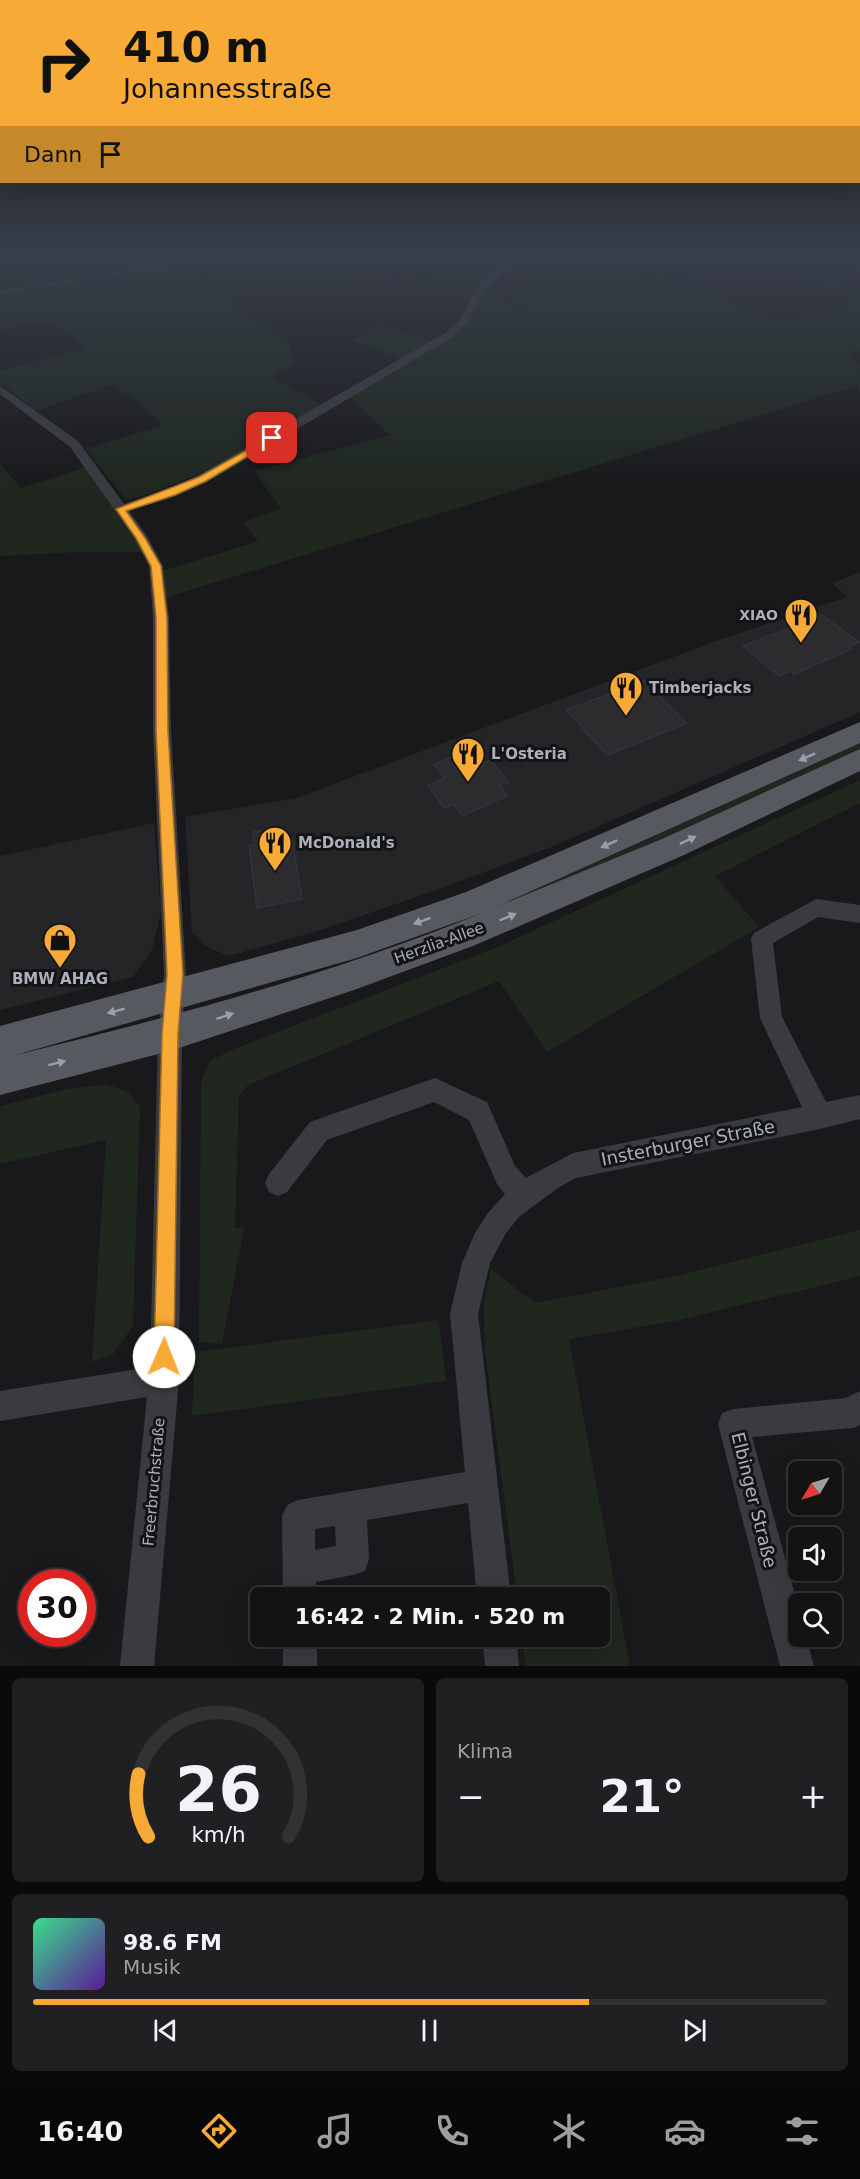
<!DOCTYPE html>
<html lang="de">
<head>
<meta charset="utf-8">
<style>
  body { margin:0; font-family:"DejaVu Sans",sans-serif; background:#202022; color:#f1f3f6; height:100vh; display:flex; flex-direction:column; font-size:22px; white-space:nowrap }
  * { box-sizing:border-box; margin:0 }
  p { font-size:20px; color:#9d9ea0 }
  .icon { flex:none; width:33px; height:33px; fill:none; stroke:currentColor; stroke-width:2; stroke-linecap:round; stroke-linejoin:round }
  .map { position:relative; height:1666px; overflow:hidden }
  .sheet { display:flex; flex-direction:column; gap:12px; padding:12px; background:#0a0a0b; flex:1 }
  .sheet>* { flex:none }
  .banner { position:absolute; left:0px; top:0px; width:861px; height:183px; box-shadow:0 6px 24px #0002,0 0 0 2px #323234; background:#f7aa35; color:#111; overflow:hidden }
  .needle { width:39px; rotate:232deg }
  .fabs { position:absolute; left:788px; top:1461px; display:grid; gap:12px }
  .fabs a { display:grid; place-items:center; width:54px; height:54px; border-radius:9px; background:#131314; box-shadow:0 6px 24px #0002,0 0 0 2px #323234; font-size:30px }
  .speed { position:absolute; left:18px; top:1569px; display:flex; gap:12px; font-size:30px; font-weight:700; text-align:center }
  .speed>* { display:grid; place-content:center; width:78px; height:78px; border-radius:50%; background:#131314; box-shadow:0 6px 24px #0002,0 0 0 2px #323234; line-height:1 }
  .speed .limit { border:9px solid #d22; background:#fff; color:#111 }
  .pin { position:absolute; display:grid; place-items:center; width:51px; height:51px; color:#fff; margin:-26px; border-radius:12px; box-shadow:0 3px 9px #0006 }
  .me { position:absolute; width:66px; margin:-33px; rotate:1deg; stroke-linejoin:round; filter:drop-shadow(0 0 4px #0008) }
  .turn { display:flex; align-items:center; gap:21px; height:126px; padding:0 24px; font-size:27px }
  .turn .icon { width:78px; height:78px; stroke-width:2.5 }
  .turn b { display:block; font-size:42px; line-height:51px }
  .then { display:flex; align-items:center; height:57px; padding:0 24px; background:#0003; gap:12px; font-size:22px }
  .big { font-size:45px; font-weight:800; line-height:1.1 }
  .sheet .tile { flex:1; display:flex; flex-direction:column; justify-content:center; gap:9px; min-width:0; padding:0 21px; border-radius:9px; background:#202022 }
  .sheet .dial { align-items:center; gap:0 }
  .dial svg { height:156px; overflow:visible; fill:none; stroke:#323234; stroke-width:7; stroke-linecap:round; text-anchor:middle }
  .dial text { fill:#f1f3f6; stroke:none }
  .song { display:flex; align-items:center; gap:18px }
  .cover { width:72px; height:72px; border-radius:9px; background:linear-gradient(135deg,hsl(150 70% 55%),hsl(270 70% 35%)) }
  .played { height:6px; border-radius:3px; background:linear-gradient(90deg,#f7aa35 70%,#323234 70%) }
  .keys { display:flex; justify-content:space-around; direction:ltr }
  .heat { display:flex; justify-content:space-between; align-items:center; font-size:33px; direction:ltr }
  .sheet .tiles { flex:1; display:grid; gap:12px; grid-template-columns:1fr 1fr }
  .tile:last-child { grid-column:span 2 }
  .trip { position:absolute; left:250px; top:1587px; width:360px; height:60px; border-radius:9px; background:#131314; box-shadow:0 6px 24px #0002,0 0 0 2px #323234; font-weight:800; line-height:60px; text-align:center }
  .tab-bar { display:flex; height:96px; justify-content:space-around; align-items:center; background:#080808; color:#9d9ea0 }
  .tab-bar .icon { width:42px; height:42px }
  .tab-bar .selected { color:#f7aa35 }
  .tab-bar b { font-size:27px; color:#f1f3f6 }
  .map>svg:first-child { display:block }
</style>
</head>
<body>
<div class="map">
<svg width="860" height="1666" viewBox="0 0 860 1666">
  <rect width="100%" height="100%" fill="#19191b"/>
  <g fill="#252528">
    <path d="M755 255H828L860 276V296Z"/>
    <path d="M860 572V712L556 845 445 887 324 929 229 956 207 947 192 933 185 817 296 798 719 640 847 597 832 583Z"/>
    <path d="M154 823 161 913 152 950 133 977 0 1010V856Z"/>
  </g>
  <g fill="#1f271f">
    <path d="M109 255H177L245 312 291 345 289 348 295 363 271 377 323 405C258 442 198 482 126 500L86 449 163 425 134 398 112 385 35 411 0 382V371L87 348C49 318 45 318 0 333V269Z"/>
    <path d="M182 255H477L452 260 494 271 479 283 413 269 329 287 308 279 233 295Z"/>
    <path d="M531 255H592L647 277 664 272 781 322 856 300 742 255H755L860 296V351H849L860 366V393L856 386 164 598 163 571 258 541 243 522 281 509 254 471 390 435 349 397 453 336 485 289 517 305 521 304 509 297 544 284 507 272Z"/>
    <path d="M409 272 472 286 426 288 424 280H398L397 274Z"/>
    <path d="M381 325 432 341 403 359 351 340Z"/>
    <path d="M0 464 21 488 86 467 143 552H80L0 556Z"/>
    <path d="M860 740V749L686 830 457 926 454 924Z"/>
    <path d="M860 780V803L715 876 759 927 547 1052 499 981 248 1085 239 1097 235 1228H244L222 1344 199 1342 201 1081 210 1061 234 1049 500 946Z"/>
    <path d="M107 1084 129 1093 140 1107 133 1326 113 1354 92 1362 106 1140 0 1164V1106L66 1089Z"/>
    <path d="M860 1230V1276L680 1320 569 1339 630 1666H526L522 1637 600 1636V1598L517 1597 485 1351 484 1302 491 1269 535 1303 676 1276Z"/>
    <path d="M439 1320 446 1381 192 1416 195 1352Z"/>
  </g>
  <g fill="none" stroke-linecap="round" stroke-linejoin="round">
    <g stroke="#2e3940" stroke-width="3">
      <path d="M189 261 226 255"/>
      <path d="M0 292 183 263"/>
    </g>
  </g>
  <g fill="#2c2c2f" stroke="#333337" stroke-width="1.5">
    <path d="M822 615 859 642 848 647 851 649 794 674 791 671 779 676 743 646Z"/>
    <path d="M644 681 687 723 607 755 566 710Z"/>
    <path d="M468 751 479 765 491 760 508 782 499 785 507 796 462 816 454 804 444 808 428 785 445 778 434 764Z"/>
    <path d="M280 827 281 840 292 838 302 899 257 908 249 845 254 844 253 832Z"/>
  </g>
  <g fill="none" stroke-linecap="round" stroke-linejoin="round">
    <g fill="#3a3b41" fill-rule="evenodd">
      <path d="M516 255H525L484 290 469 321 453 337 207 482 176 496 129 511 147 536 163 566 169 618 171 731 186 974 182 1034 179 1380 154 1666H120L147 1397 0 1421V1391L150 1367 158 1034 164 974 153 731V618L149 566 133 536 70 447 0 394V386L78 441 124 504 166 490 197 476 445 333 460 320 477 287Z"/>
      <path d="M834 255H844L860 265V272Z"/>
      <path d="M816 899 860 905V923L818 917 773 943 782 1017 826 1102 860 1095V1119L820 1129 576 1178 558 1188 520 1216 506 1233 490 1263 478 1314 511 1598H477L468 1503 367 1520 369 1559 365 1571 353 1575 316 1582 317 1598H283L282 1516 287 1505 298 1500 465 1472 450 1314 462 1263 475 1233 487 1214 505 1194 497 1184 469 1120 434 1102 327 1140 287 1192 278 1196 269 1192 265 1183 269 1174 310 1122 435 1078 487 1102 515 1166 526 1178 573 1153 802 1107 760 1018 751 939 754 933ZM335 1526 336 1546 315 1550V1529Z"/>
      <path d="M860 1391V1425L853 1428 752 1437 798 1606V1636H806L814 1666H780L718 1424 722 1413 733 1409 846 1398Z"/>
      <rect x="283" y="1636" width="34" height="30"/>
      <path d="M482 1636H516L519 1666H485Z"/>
    </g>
    <path fill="#565960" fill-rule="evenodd" d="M860 722V743L496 907 662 839 860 749V771L684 855 473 946 354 990 170 1051 0 1095V1026L357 930 466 892ZM482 913C330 975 171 1017 12 1056L357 958Z"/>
  </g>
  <defs><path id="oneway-solid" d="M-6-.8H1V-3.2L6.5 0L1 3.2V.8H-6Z" transform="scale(1.5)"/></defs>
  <g fill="#9a9fa9">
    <use href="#oneway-solid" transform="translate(807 757) rotate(156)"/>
    <use href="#oneway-solid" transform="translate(688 840) rotate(-25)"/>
    <use href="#oneway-solid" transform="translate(609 844) rotate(156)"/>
    <use href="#oneway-solid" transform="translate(508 917) rotate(-22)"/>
    <use href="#oneway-solid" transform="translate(422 921) rotate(160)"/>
    <use href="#oneway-solid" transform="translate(116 1011) rotate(165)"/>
    <use href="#oneway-solid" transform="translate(225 1016) rotate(-18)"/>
    <use href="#oneway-solid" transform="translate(57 1063) rotate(-14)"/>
  </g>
  <linearGradient id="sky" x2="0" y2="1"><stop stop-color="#0e0e0f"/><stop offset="0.52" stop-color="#383e4a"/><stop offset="1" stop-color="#383e4a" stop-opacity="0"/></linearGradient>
  <rect width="860" height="488" fill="url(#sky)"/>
  <path fill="#f7aa35" stroke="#a16e22" stroke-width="1.5" d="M272 436 277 438 275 440 206 481 175 495 126 511 145 538 161 566 167 618 168 731 183 974 178 1034 174 1357 171 1364 164 1367 157 1364 154 1357 162 1034 167 974 156 731V618L151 566 136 538 116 509 199 477Z"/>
  <defs>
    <g id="restaurant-pin" transform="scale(1.725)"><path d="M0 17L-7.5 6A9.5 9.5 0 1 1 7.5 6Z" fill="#f7aa35" stroke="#141416"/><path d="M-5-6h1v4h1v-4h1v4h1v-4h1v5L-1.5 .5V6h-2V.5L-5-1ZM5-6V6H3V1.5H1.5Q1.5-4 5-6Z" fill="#111"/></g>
    <g id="shop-pin" transform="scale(1.725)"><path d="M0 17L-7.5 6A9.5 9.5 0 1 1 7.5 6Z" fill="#f7aa35" stroke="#141416"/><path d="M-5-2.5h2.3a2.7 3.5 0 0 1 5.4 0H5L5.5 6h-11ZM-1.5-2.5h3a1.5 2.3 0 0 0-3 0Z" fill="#111"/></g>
  </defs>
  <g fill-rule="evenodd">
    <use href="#restaurant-pin" x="801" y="615"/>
    <use href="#restaurant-pin" x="626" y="688"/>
    <use href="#restaurant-pin" x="468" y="754"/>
    <use href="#restaurant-pin" x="275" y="843"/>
    <use href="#shop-pin" x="60" y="940"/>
  </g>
  <g text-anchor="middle" stroke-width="6" stroke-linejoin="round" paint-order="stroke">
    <g font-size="14" font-weight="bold" fill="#abb1bb" stroke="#141416" text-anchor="end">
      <text x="778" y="620">XIAO</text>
    </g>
    <g font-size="15" font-weight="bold" fill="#abb1bb" stroke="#141416" text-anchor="start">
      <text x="649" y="693">Timberjacks</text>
      <text x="491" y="759">L'Osteria</text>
      <text x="298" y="848">McDonald's</text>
      <text x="60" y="984" text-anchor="middle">BMW AHAG</text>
    </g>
    <g font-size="15" fill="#abb1bb" stroke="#141416">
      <text transform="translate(439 943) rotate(-20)" y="5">Herzlia-Allee</text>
      <text transform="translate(154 1482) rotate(-85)" y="5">Freerbruchstraße</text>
    </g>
    <g font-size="18" fill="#abb1bb" stroke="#141416">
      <text transform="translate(688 1143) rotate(-11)" y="6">Insterburger Straße</text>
      <text transform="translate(754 1500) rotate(76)" y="6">Elbinger Straße</text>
    </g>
  </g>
</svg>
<div class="fabs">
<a><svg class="needle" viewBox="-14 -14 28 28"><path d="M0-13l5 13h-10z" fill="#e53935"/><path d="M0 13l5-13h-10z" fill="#9d9ea0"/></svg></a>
<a><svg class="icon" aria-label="sound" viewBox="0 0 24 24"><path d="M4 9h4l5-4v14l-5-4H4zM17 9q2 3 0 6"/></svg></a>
<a><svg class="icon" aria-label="search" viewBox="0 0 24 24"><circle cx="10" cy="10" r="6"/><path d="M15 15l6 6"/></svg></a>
</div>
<div class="speed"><div class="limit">30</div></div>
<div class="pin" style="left:272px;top:438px;background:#d93025"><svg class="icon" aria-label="arrive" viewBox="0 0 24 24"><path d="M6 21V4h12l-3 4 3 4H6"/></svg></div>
<svg class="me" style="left:164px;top:1357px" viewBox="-20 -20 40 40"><circle r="19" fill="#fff"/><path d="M0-13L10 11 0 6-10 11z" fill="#f7aa35"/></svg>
<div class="trip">16:42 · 2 Min. · 520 m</div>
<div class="banner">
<div class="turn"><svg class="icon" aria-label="right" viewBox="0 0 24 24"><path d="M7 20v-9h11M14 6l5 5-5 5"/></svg><div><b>410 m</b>Johannesstraße</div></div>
<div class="then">Dann<svg class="icon" aria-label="arrive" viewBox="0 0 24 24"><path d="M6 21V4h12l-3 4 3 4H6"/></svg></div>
</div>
</div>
<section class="sheet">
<div class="tiles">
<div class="tile dial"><svg viewBox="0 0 100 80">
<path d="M14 69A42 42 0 1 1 86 69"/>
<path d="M14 69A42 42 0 0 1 9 37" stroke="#f7aa35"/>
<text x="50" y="56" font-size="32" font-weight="700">26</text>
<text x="50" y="72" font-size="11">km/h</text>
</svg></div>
<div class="tile"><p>Klima</p>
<div class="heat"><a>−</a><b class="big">21°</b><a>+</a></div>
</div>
<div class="tile">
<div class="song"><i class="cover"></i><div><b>98.6 FM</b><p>Musik</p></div></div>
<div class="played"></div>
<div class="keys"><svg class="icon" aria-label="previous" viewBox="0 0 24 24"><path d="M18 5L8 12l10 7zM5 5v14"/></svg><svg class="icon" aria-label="pause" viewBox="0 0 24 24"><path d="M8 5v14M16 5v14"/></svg><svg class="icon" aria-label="next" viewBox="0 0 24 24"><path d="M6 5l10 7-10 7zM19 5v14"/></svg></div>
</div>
</div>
</section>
<nav class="tab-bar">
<b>16:40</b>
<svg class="icon selected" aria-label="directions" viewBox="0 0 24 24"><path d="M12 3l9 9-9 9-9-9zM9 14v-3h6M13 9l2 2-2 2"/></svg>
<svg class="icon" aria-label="music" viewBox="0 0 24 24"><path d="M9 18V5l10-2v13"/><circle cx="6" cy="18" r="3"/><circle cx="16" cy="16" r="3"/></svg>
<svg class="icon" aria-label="phone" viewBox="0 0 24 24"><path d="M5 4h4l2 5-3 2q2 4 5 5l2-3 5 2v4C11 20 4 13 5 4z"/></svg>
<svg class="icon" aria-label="climate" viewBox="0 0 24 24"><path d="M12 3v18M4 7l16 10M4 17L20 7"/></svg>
<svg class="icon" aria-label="car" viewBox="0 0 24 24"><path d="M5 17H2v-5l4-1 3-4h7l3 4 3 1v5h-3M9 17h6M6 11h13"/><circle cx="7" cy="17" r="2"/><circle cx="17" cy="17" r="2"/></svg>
<svg class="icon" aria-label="filters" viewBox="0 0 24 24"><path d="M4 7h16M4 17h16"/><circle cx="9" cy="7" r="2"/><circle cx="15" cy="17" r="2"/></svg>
</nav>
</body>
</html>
